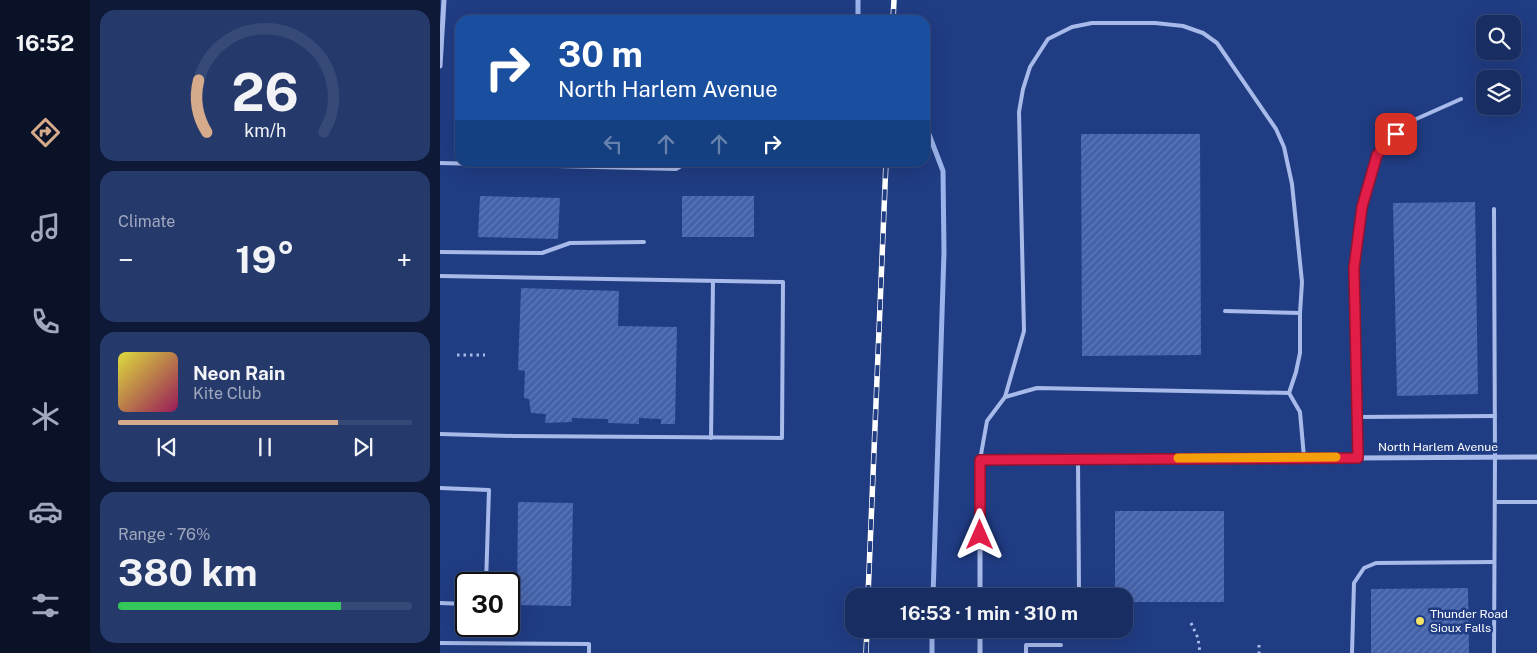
<!DOCTYPE html>
<html lang="en">
<head>
<meta charset="utf-8">
<style>
  body { margin:0; font-family:"Public Sans",sans-serif; background:#25396b; color:#f1f3f6; height:100vh; display:flex; flex-direction:column; font-size:19px; white-space:nowrap }
  * { box-sizing:border-box; margin:0 }
  p { font-size:16px; color:#9fa8be }
  .icon { flex:none; width:28px; height:28px; fill:none; stroke:currentColor; stroke-width:2; stroke-linecap:round; stroke-linejoin:round }
  .map { position:relative; flex:1; overflow:hidden }
  .details { display:flex; flex-direction:column; gap:10px; padding:10px; background:#0d1936; width:350px }
  .details>* { flex:none }
  .guide { position:absolute; left:15px; top:15px; width:475px; height:152px; border-radius:15px; box-shadow:0 5px 20px #0002,0 0 0 1px #364977; background:#1a4fa0; color:#fff; overflow:hidden }
  .controls { position:absolute; left:1036px; top:15px; display:grid; gap:10px }
  .controls a { display:grid; place-items:center; width:45px; height:45px; border-radius:10px; background:#182d62; box-shadow:0 5px 20px #0002,0 0 0 1px #364977; font-size:25px }
  .speed { position:absolute; left:15px; top:572px; display:flex; gap:10px; font-size:25px; font-weight:700; text-align:center }
  .speed>* { display:grid; place-content:center; width:65px; height:65px; border-radius:50%; background:#182d62; box-shadow:0 5px 20px #0002,0 0 0 1px #364977; line-height:1 }
  .speed .limit { border:2px solid #111; border-radius:8px; background:#fff; color:#111 }
  .pin { position:absolute; display:grid; place-items:center; width:42px; height:42px; color:#fff; margin:-21px; border-radius:10px; box-shadow:0 2px 8px #0006 }
  .me { position:absolute; width:55px; margin:-28px; rotate:0deg; stroke-linejoin:round; filter:drop-shadow(0 0 4px #0008) }
  .turn { display:flex; align-items:center; gap:18px; height:105px; padding:0 20px; font-size:22px }
  .turn .icon { width:65px; height:65px; stroke-width:2.5 }
  .turn b { display:block; font-size:35px; line-height:42px }
  .lanes { display:flex; align-items:center; height:48px; padding:0 20px; background:#0003; justify-content:center; gap:25px; direction:ltr }
  .lanes .off { opacity:.35 }
  .big { font-size:38px; font-weight:700; line-height:1.1 }
  .details .widget { flex:1; display:flex; flex-direction:column; justify-content:center; gap:8px; min-width:0; padding:0 18px; border-radius:15px; background:#25396b }
  .details .dial { align-items:center; gap:0 }
  .dial svg { height:130px; overflow:visible; fill:none; stroke:#364977; stroke-width:7; stroke-linecap:round; text-anchor:middle }
  .dial text { fill:#f1f3f6; stroke:none }
  .song { display:flex; align-items:center; gap:15px }
  .cover { width:60px; height:60px; border-radius:8px; background:linear-gradient(135deg,hsl(60 70% 55%),hsl(330 70% 35%)) }
  .played { height:5px; border-radius:2px; background:linear-gradient(90deg,#d6ab8b 75%,#364977 75%) }
  .keys { display:flex; justify-content:space-around; direction:ltr }
  .heat { display:flex; justify-content:space-between; align-items:center; font-size:28px; direction:ltr }
  .charge { height:8px; border-radius:4px; background:linear-gradient(90deg,#34c759 76%,#364977 0) }
  .trip { position:absolute; left:405px; top:588px; width:288px; height:50px; border-radius:15px; background:#182d62; box-shadow:0 5px 20px #0002,0 0 0 1px #364977; font-weight:700; line-height:50px; text-align:center }
  main { display:flex; flex:1; min-height:0 }
  .dock { display:flex; flex-direction:column; width:90px; justify-content:space-around; align-items:center; background:#0a1227; color:#9fa8be }
  .dock .icon { width:35px; height:35px }
  .dock .on { color:#d6ab8b }
  .dock b { font-size:22px; color:#f1f3f6 }
  .map>svg:first-child { display:block }
</style>
</head>
<body>
<main>
<nav class="dock">
<b>16:52</b>
<svg class="icon on" aria-label="directions" viewBox="0 0 24 24"><path d="M12 3l9 9-9 9-9-9zM9 14v-3h6M13 9l2 2-2 2"/></svg>
<svg class="icon" aria-label="music" viewBox="0 0 24 24"><path d="M9 18V5l10-2v13"/><circle cx="6" cy="18" r="3"/><circle cx="16" cy="16" r="3"/></svg>
<svg class="icon" aria-label="phone" viewBox="0 0 24 24"><path d="M5 4h4l2 5-3 2q2 4 5 5l2-3 5 2v4C11 20 4 13 5 4z"/></svg>
<svg class="icon" aria-label="climate" viewBox="0 0 24 24"><path d="M12 3v18M4 7l16 10M4 17L20 7"/></svg>
<svg class="icon" aria-label="car" viewBox="0 0 24 24"><path d="M5 17H2v-5l4-1 3-4h7l3 4 3 1v5h-3M9 17h6M6 11h13"/><circle cx="7" cy="17" r="2"/><circle cx="17" cy="17" r="2"/></svg>
<svg class="icon" aria-label="filters" viewBox="0 0 24 24"><path d="M4 7h16M4 17h16"/><circle cx="9" cy="7" r="2"/><circle cx="15" cy="17" r="2"/></svg>
</nav>
<section class="details">
<div class="widget dial"><svg viewBox="0 0 100 80">
<path d="M14 69A42 42 0 1 1 86 69"/>
<path d="M14 69A42 42 0 0 1 9 37" stroke="#d6ab8b"/>
<text x="50" y="56" font-size="32" font-weight="700">26</text>
<text x="50" y="72" font-size="11">km/h</text>
</svg></div>
<div class="widget"><p>Climate</p>
<div class="heat"><a>−</a><b class="big">19°</b><a>+</a></div>
</div>
<div class="widget">
<div class="song"><i class="cover"></i><div><b>Neon Rain</b><p>Kite Club</p></div></div>
<div class="played"></div>
<div class="keys"><svg class="icon" aria-label="previous" viewBox="0 0 24 24"><path d="M18 5L8 12l10 7zM5 5v14"/></svg><svg class="icon" aria-label="pause" viewBox="0 0 24 24"><path d="M8 5v14M16 5v14"/></svg><svg class="icon" aria-label="next" viewBox="0 0 24 24"><path d="M6 5l10 7-10 7zM19 5v14"/></svg></div>
</div>
<div class="widget"><p>Range · 76%</p><b class="big">380 km</b><div class="charge"></div></div>
</section>
<div class="map">
<svg width="1097" height="653" viewBox="0 0 1097 653">
  <defs>
    <pattern id="building-hatch" width="6" height="6" patternUnits="userSpaceOnUse" patternTransform="scale(1.25)"><rect width="6" height="6" fill="#4462aa"/><path d="M-1 1l2-2M0 6l6-6M5 7l2-2" fill="none" stroke="#607ab7"/></pattern>
  </defs>
  <rect width="100%" height="100%" fill="#203c83"/>
  <g fill="none" stroke-linecap="round" stroke-linejoin="round">
    <g stroke="#9ab3ea" stroke-width="5">
      <path d="M418 0V20"/>
      <path d="M485 124 503 171 504 252 493 596"/>
      <path d="M492 653V629"/>
    </g>
  </g>
  <g fill="url(#building-hatch)">
    <path d="M641 134H760L761 355 642 356Z"/>
    <path d="M40 196 120 198 118 239 38 237Z"/>
    <rect x="242" y="196" width="72" height="41"/>
    <path d="M1035 202 1038 394 957 396 953 203Z"/>
    <path d="M81 288 179 291 178 326 237 327 235 424H221V419L199 418V424L168 423V419L132 418V422L105 423 106 414 91 413 89 399 84 398 85 371 78 370Z"/>
    <path d="M78 502 133 503 131 606 77 605Z"/>
    <path d="M675 511H784V602H684V596H675Z"/>
    <path d="M1028 588 1029 653H931V589Z"/>
  </g>
  <g fill="none" stroke-linecap="round" stroke-linejoin="round">
    <g stroke="#a7bae9" stroke-width="3" stroke-dasharray="2.5 4" stroke-linecap="butt">
      <path d="M17 355H45"/>
      <path d="M751 623 758 638 760 653"/>
      <path d="M819 645V653"/>
    </g>
    <g stroke="#a7bae9" stroke-width="4">
      <path d="M0 163 236 169 248 162"/>
      <path d="M1054 209 1055 457 1054 653"/>
      <path d="M0 252 102 253 130 243 204 242"/>
      <path d="M0 276 343 282 342 438 73 436 0 434"/>
      <path d="M785 311 860 313V353L856 372 849 393"/>
      <path d="M565 397 584 331 579 112 583 89 590 67 608 39 632 27 652 23H715L743 26 763 33 777 43 836 129 844 147 852 184 862 282 860 313"/>
      <path d="M918 417 914 267 922 207 937 155 965 124 1021 99"/>
      <path d="M271 438 273 281"/>
      <path d="M918 458V417L1055 416"/>
      <path d="M540 460 547 421 565 397 597 388 849 393 860 412 864 457"/>
      <path d="M0 488 49 490 46 584"/>
      <path d="M1055 502H1097"/>
      <path d="M540 592 639 591 638 459"/>
      <path d="M0 603 26 604"/>
      <path d="M0 643 149 644V653"/>
      <path d="M586 653V645H621"/>
      <path d="M912 653 914 583 924 568 936 563 1054 562"/>
    </g>
    <g stroke="#a7bae9" stroke-width="5">
      <path d="M0 66 4 0"/>
      <path d="M540 596V460L1097 457"/>
      <path d="M540 629V653"/>
    </g>
    <g stroke="#fff" stroke-width="5.5">
      <g id="rail">
        <path d="M453 20 454 0"/>
        <path d="M428 596 446 162"/>
        <path d="M426 653 427 629"/>
      </g>
    </g>
    <use href="#rail" stroke="#203c83" stroke-width="4" stroke-dasharray="11" stroke-linecap="butt"/>
  </g>
  <g fill="none" stroke-linecap="round" stroke-linejoin="round">
    <g stroke="#92132f" stroke-width="12">
      <path id="route" d="M540 535V460L918 458 914 268 922 207 937 155 956 134"/>
    </g>
    <use href="#route" stroke="#e11d48" stroke-width="9"/>
    <path stroke="#f59e0b" stroke-width="9" d="M738 458 896 457"/>
  </g>
  <circle fill="#f7e367" stroke="#203c83" stroke-width="2" cx="980" cy="621" r="5"/>
  <g text-anchor="middle" stroke-width="5" stroke-linejoin="round" paint-order="stroke">
    <g font-size="12" fill="#fff" stroke="#203c83">
      <text x="998" y="451">North Harlem Avenue</text>
    </g>
    <g font-size="12" fill="#fff" stroke="#203c83" text-anchor="start">
      <text x="990" y="618">Thunder Road<tspan x="990" dy="14">Sioux Falls</tspan></text>
    </g>
  </g>
</svg>
<div class="controls">
<a><svg class="icon" aria-label="search" viewBox="0 0 24 24"><circle cx="10" cy="10" r="6"/><path d="M15 15l6 6"/></svg></a>
<a><svg class="icon" aria-label="layers" viewBox="0 0 24 24"><path d="M12 4l9 5-9 5-9-5zM3 14l9 5 9-5"/></svg></a>
</div>
<div class="speed"><div class="limit">30</div></div>
<div class="pin" style="left:956px;top:134px;background:#d93025"><svg class="icon" aria-label="arrive" viewBox="0 0 24 24"><path d="M6 21V4h12l-3 4 3 4H6"/></svg></div>
<svg class="me" style="left:540px;top:535px" viewBox="-20 -20 40 40"><path d="M0-17L14 15 0 8-14 15z" fill="#e11d48" stroke="#fff" stroke-width="4"/></svg>
<div class="trip">16:53 · 1 min · 310 m</div>
<div class="guide">
<div class="turn"><svg class="icon" aria-label="right" viewBox="0 0 24 24"><path d="M7 20v-9h11M14 6l5 5-5 5"/></svg><div><b>30 m</b>North Harlem Avenue</div></div>
<div class="lanes"><svg class="icon off" aria-label="left" viewBox="0 0 24 24"><path d="M17 20v-9H6M10 6l-5 5 5 5"/></svg><svg class="icon off" aria-label="ahead" viewBox="0 0 24 24"><path d="M12 20V5M6 11l6-6 6 6"/></svg><svg class="icon off" aria-label="ahead" viewBox="0 0 24 24"><path d="M12 20V5M6 11l6-6 6 6"/></svg><svg class="icon" aria-label="right" viewBox="0 0 24 24"><path d="M7 20v-9h11M14 6l5 5-5 5"/></svg></div>
</div>
</div>
</main>
</body>
</html>
